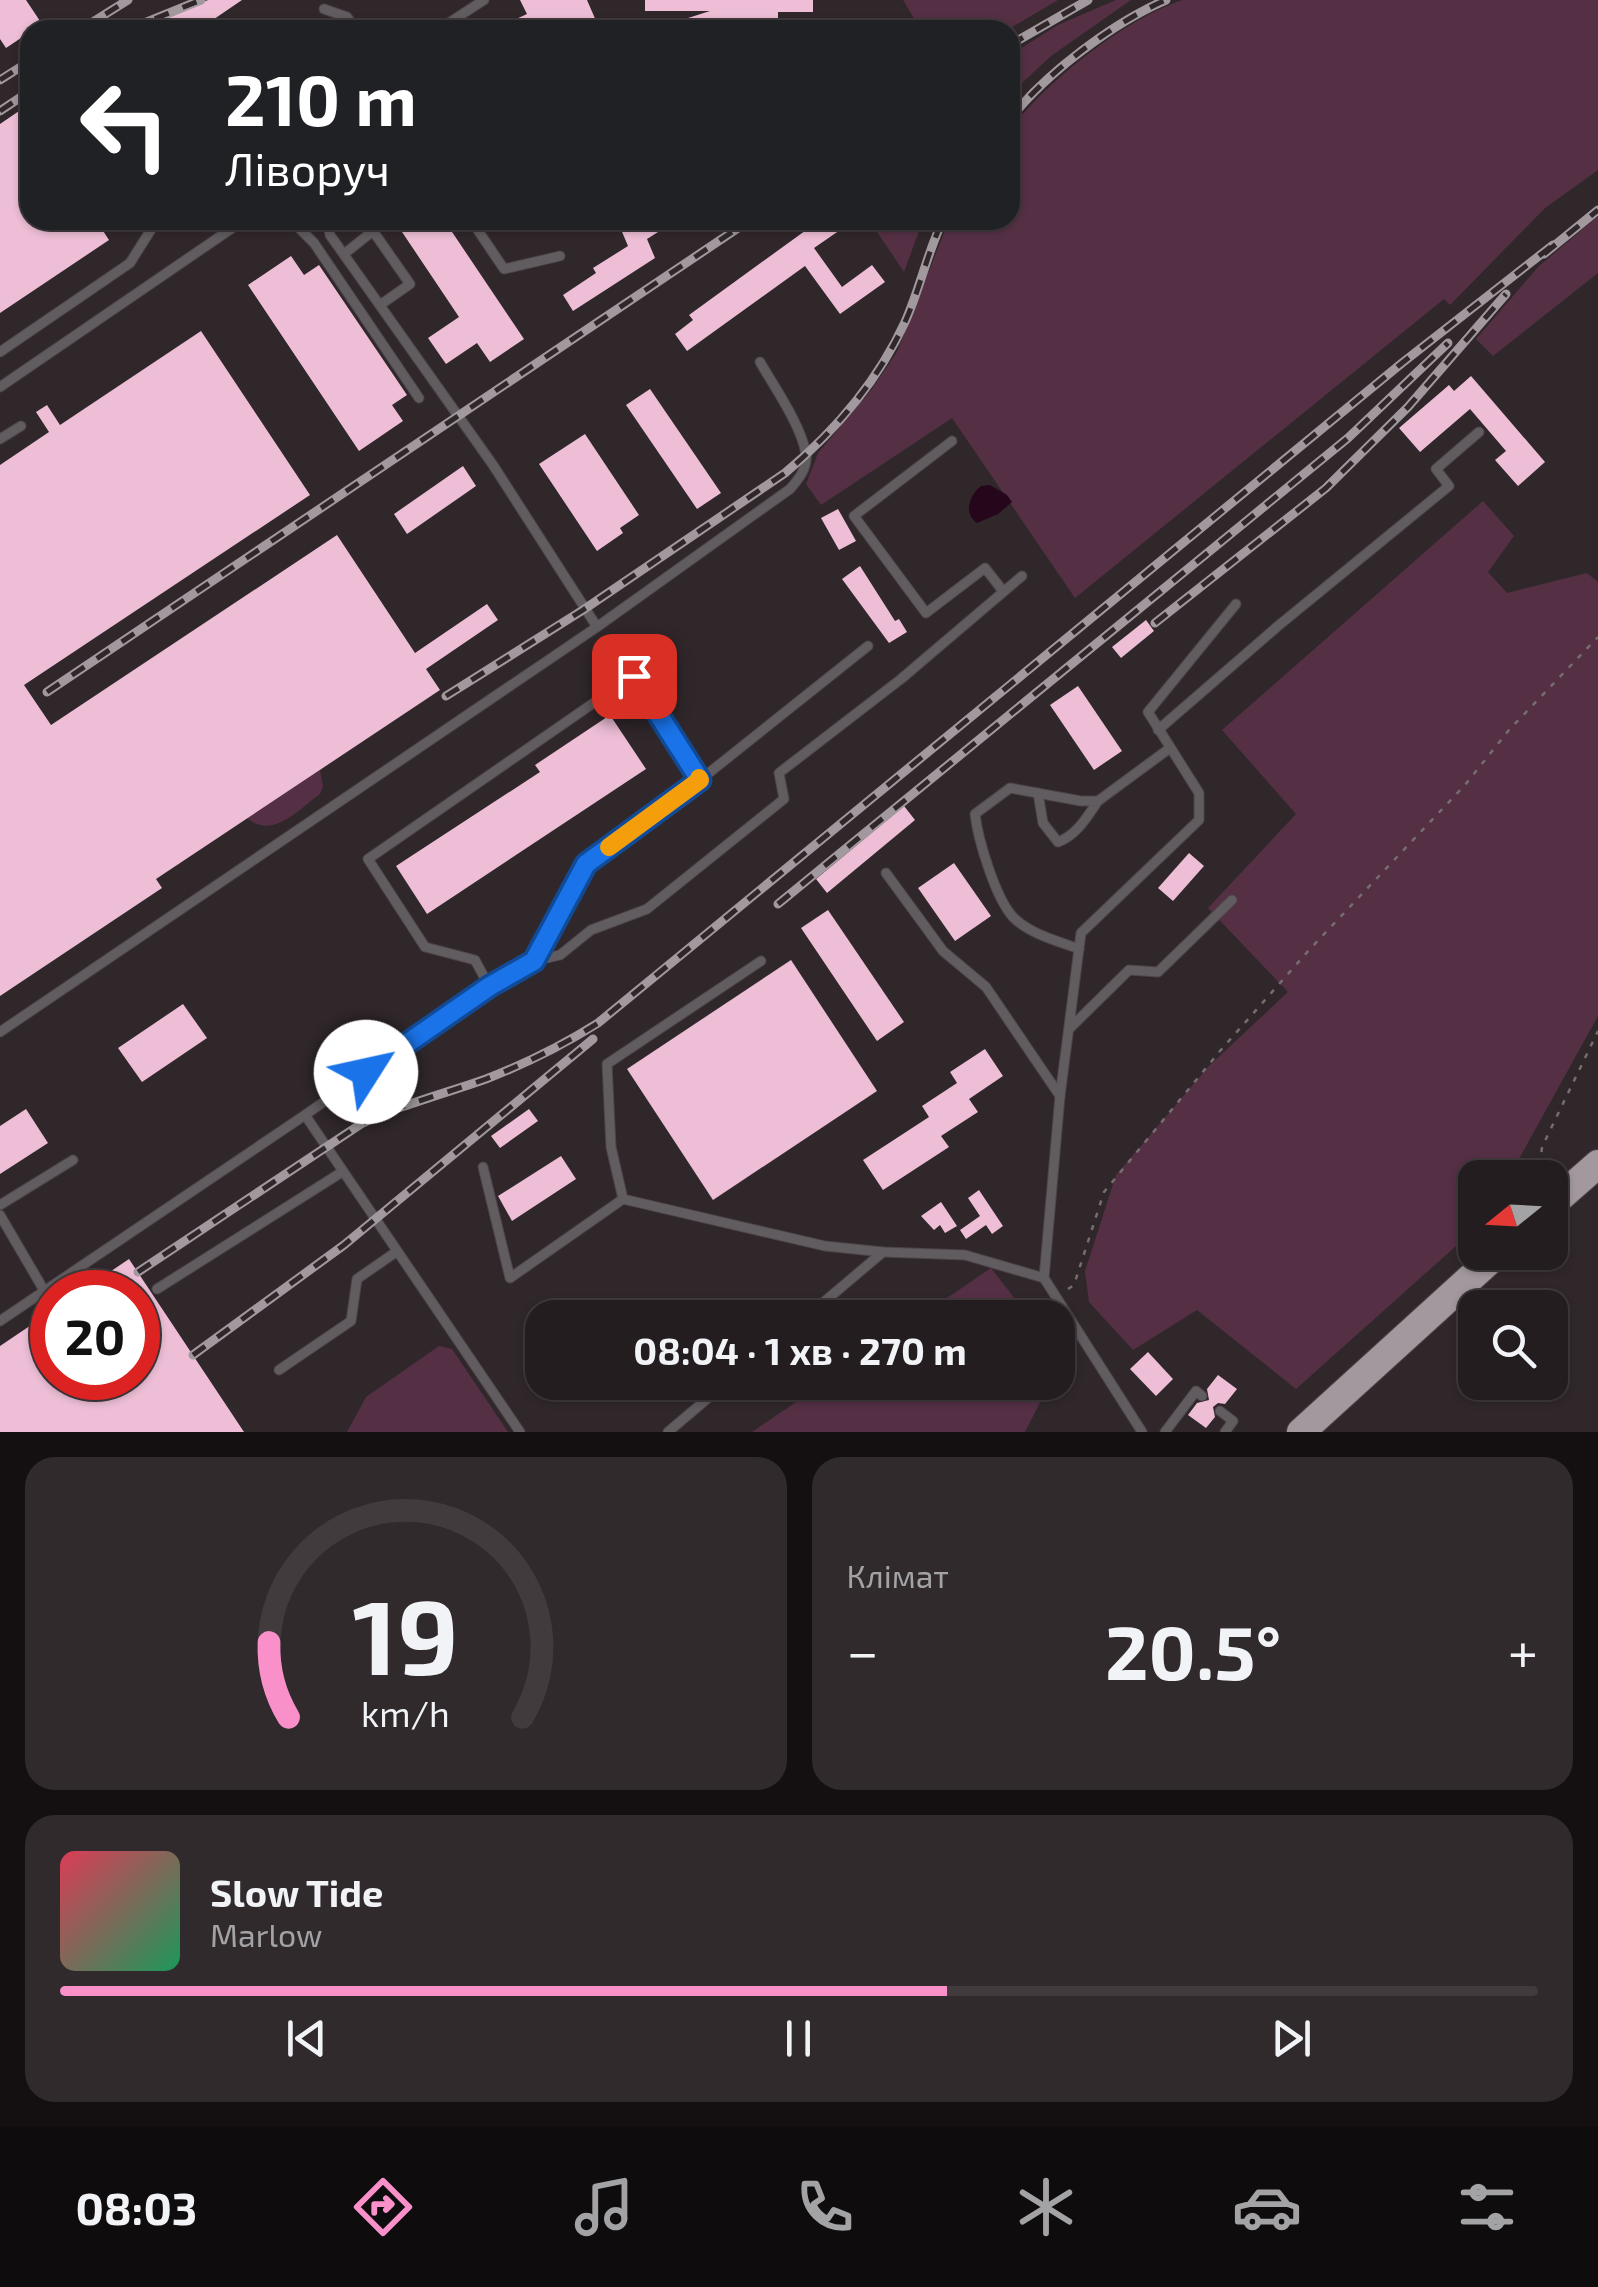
<!DOCTYPE html>
<html lang="uk">
<head>
<meta charset="utf-8">
<style>
  body { margin:0; font-family:"Exo 2",sans-serif; background:#302a2d; color:#f1f3f6; height:100vh; display:flex; flex-direction:column; font-size:38px; white-space:nowrap }
  * { box-sizing:border-box; margin:0 }
  p { font-size:32px; color:#a3a2a5 }
  .icon { flex:none; width:55px; height:55px; fill:none; stroke:currentColor; stroke-width:2; stroke-linecap:round; stroke-linejoin:round }
  .map { position:relative; height:1432px; overflow:hidden }
  .details { display:flex; flex-direction:column; gap:25px; padding:25px; background:#141012; flex:1 }
  .details>* { flex:none }
  .hud { position:absolute; left:20px; top:20px; width:1000px; height:210px; border-radius:30px; box-shadow:0 2px 8px #0004,0 0 0 2px #413b3e; background:#202124; color:#fff; overflow:hidden }
  .needle { width:65px; rotate:252deg }
  .buttons { position:absolute; left:1458px; top:1160px; display:grid; gap:20px }
  .buttons a { display:grid; place-items:center; width:110px; height:110px; border-radius:20px; background:#241d20; box-shadow:0 2px 8px #0004,0 0 0 2px #413b3e; font-size:50px }
  .speed { position:absolute; left:30px; top:1270px; display:flex; gap:20px; font-size:50px; font-weight:700; text-align:center }
  .speed>* { display:grid; place-content:center; width:130px; height:130px; border-radius:50%; background:#241d20; box-shadow:0 2px 8px #0004,0 0 0 2px #413b3e; line-height:1 }
  .speed .limit { border:15px solid #d22; background:#fff; color:#111 }
  .pin { position:absolute; display:grid; place-items:center; width:85px; height:85px; color:#fff; margin:-42px; border-radius:20px; box-shadow:0 5px 15px #0006 }
  .me { position:absolute; width:110px; margin:-55px; rotate:55deg; stroke-linejoin:round; filter:drop-shadow(0 0 8px #0008) }
  .turn { display:flex; align-items:center; gap:35px; height:210px; padding:0 40px; font-size:45px }
  .turn .icon { width:130px; height:130px; stroke-width:2.5 }
  .turn b { display:block; font-size:70px; line-height:85px }
  .big { font-size:75px; font-weight:700; line-height:1.1 }
  .details .widget { flex:1; display:flex; flex-direction:column; justify-content:center; gap:15px; min-width:0; padding:0 35px; border-radius:30px; background:#302a2d }
  .details .dial { align-items:center; gap:0 }
  .dial svg { height:260px; overflow:visible; fill:none; stroke:#413b3e; stroke-width:7; stroke-linecap:round; text-anchor:middle }
  .dial text { fill:#f1f3f6; stroke:none }
  .song { display:flex; align-items:center; gap:30px }
  .cover { width:120px; height:120px; border-radius:15px; background:linear-gradient(135deg,hsl(350 70% 55%),hsl(150 70% 35%)) }
  .played { height:10px; border-radius:5px; background:linear-gradient(90deg,#f990ca 60%,#413b3e 60%) }
  .keys { display:flex; justify-content:space-around; direction:ltr }
  .heat { display:flex; justify-content:space-between; align-items:center; font-size:55px; direction:ltr }
  .details .tiles { flex:1; display:grid; gap:25px; grid-template-columns:1fr 1fr }
  .widget:last-child { grid-column:span 2 }
  .trip { position:absolute; left:525px; top:1300px; width:550px; height:100px; border-radius:30px; background:#241d20; box-shadow:0 2px 8px #0004,0 0 0 2px #413b3e; font-weight:700; line-height:100px; text-align:center }
  .menu { display:flex; height:160px; justify-content:space-around; align-items:center; background:#0e0c0d; color:#a3a2a5 }
  .menu .icon { width:70px; height:70px }
  .menu .selected { color:#f990ca }
  .menu b { font-size:45px; color:#f1f3f6 }
  .map>svg:first-child { display:block }
</style>
</head>
<body>
<div class="map">
<svg width="1598" height="1432" viewBox="0 0 1598 1432">
  <rect width="100%" height="100%" fill="#30272b"/>
  <g fill="#553045">
    <path d="M903 0H1058L1007 30H921Z"/>
    <path d="M1116 0H1131L1051 56 1010 94V55L1058 25Z"/>
    <path d="M1182 0H1598V170L1545 208 1450 305 1444 299 1075 598 952 418 821 505 806 484 818 453 872 389 897 352 949 220H1010V129C1049 80 1122 21 1182 0Z"/>
    <path d="M1598 216V273L1493 356 1476 339 1538 267Z"/>
    <path d="M869 220H923L904 272Z"/>
    <path d="M1483 501 1514 536 1488 572 1507 593 1587 573 1598 582V1016L1509 1177 1475 1178V1226L1465 1238 1296 1389 1197 1310 1133 1350 1089 1302 1085 1271 1116 1175 1209 1066 1288 992 1208 908 1296 814 1222 730Z"/>
    <path d="M320 770 323 786 320 794C299 809 273 840 247 818Z"/>
    <path d="M991 1268 1029 1317H919Z"/>
    <path d="M439 1346 452 1349 508 1432H347L366 1397Z"/>
    <path d="M824 1383V1382L1050 1383 1025 1432H752Z"/>
  </g>
  <path fill="#26061a" d="M990 485 1007 495 1012 502 998 514 977 523C963 513 969 496 981 486Z"/>
  <g fill="#edbed6">
    <path d="M0 0H26L42 24 6 48 0 39Z"/>
    <path d="M208 0H242L198 30H136Z"/>
    <path d="M520 0H587L600 30H492L527 14Z"/>
    <path d="M645 0H813V12H778V30H664L663 26 710 11H645Z"/>
    <path d="M22 109 30 121V220H96L109 240 0 313V124Z"/>
    <path d="M394 220H444L524 339 490 362 477 343 446 364 428 338 459 317Z"/>
    <path d="M617 220H677L647 239 655 258 573 311 563 295 596 273 593 268 628 246Z"/>
    <path d="M820 220H838L843 228 814 248 842 287 872 265 885 282 840 314 805 266 687 351 675 334 693 320 689 315Z"/>
    <path d="M291 256 304 275 319 265 407 395 392 405 403 421 359 451 248 285Z"/>
    <path d="M201 331 310 495 24 685 51 725 337 535 415 653 487 604 498 620 426 669 440 690 156 879 162 888 0 996V465L49 432 36 412 47 405 60 425Z"/>
    <path d="M1471 376 1545 462 1518 486 1495 460 1506 451 1470 409 1420 452 1399 428 1449 385 1454 391Z"/>
    <path d="M650 389 721 493 697 509 626 405Z"/>
    <path d="M585 434 639 515 620 528 623 533 597 551 539 464Z"/>
    <path d="M463 466 476 486 407 534 394 514Z"/>
    <path d="M838 509 856 541 839 550 821 518Z"/>
    <path d="M860 566 895 621 899 619 907 632 889 643 842 579Z"/>
    <path d="M1146 620 1154 631 1121 658 1112 647Z"/>
    <path d="M1078 686 1122 751 1094 770 1050 705Z"/>
    <path d="M610 715 646 769 427 914 396 866 540 772 535 765Z"/>
    <path d="M904 806 915 820 827 893 816 879Z"/>
    <path d="M1189 853 1204 866 1173 901 1158 888Z"/>
    <path d="M954 863 991 916 955 941 918 888Z"/>
    <path d="M828 910 904 1022 877 1041 801 928Z"/>
    <path d="M791 960 877 1091 713 1200 627 1069Z"/>
    <path d="M183 1004 207 1038 142 1082 118 1048Z"/>
    <path d="M985 1049 1003 1076 969 1099 978 1112 941 1136 949 1147 883 1190 863 1160 929 1117 922 1106 957 1083 950 1072Z"/>
    <path d="M26 1109 48 1143 0 1174V1126Z"/>
    <path d="M529 1109 538 1121 500 1148 491 1136Z"/>
    <path d="M561 1156 576 1179 512 1221 498 1196Z"/>
    <path d="M979 1190 1003 1226 992 1234 986 1225 966 1239 960 1230 980 1216 968 1198Z"/>
    <path d="M941 1202 957 1226 945 1233 940 1225 934 1230 921 1216Z"/>
    <path d="M129 1259 244 1432H0V1346L52 1311V1378H138V1292H80Z"/>
    <path d="M1148 1352 1173 1379 1156 1396 1130 1369Z"/>
    <path d="M1218 1375 1237 1389 1225 1404 1218 1403 1213 1407 1215 1417 1206 1428 1188 1415 1197 1403 1209 1400 1207 1389Z"/>
  </g>
  <g fill="none" stroke-linecap="round" stroke-linejoin="round">
    <g stroke="#4d4448" stroke-width="11">
      <g id="service">
        <path d="M324 9 347 17 356 30"/>
        <path d="M438 30 484 0"/>
        <path d="M291 220 314 243 419 398"/>
        <path d="M327 220 330 235 493 465 597 627"/>
        <path d="M471 220 504 269 560 256"/>
        <path d="M344 254 373 231 410 284 380 305"/>
        <path d="M0 352 130 263 152 228 164 220"/>
        <path d="M0 387 244 220"/>
        <path d="M0 439 21 426"/>
        <path d="M952 441 854 516 926 613 985 568 1003 591"/>
        <path d="M1158 730 1278 626 1449 486 1436 469 1479 432"/>
        <path d="M700 780 868 646"/>
        <path d="M1038 793 1043 823 1058 842C1077 835 1087 817 1098 801"/>
        <path d="M886 873 943 951 986 987 1060 1096"/>
        <path d="M1079 949C1058 941 1030 934 1014 918 996 900 978 840 975 814L1010 788 1081 801H1098L1170 748"/>
        <path d="M534 961 560 955 591 930 647 909 784 799 779 773 901 679 1022 576"/>
        <path d="M1069 1029 1129 970 1158 972 1232 900"/>
        <path d="M0 1032 597 627 790 489C798 480 808 468 806 454 801 425 775 388 760 362"/>
        <path d="M305 1115 520 1432"/>
        <path d="M483 1167 510 1278 623 1199 825 1246 883 1252 965 1255 1044 1278"/>
        <path d="M623 1199 611 1147 607 1064 761 961"/>
        <path d="M0 1205 73 1160"/>
        <path d="M0 1215 45 1292"/>
        <path d="M157 1289 342 1172"/>
        <path d="M805 1318 883 1252"/>
        <path d="M0 1321 305 1115 489 986 534 961 586 864 700 780 634 675 368 859 425 947 475 960 489 986"/>
        <path d="M279 1370 351 1321 357 1279 396 1252"/>
        <path d="M1220 1411 1233 1421 1225 1432"/>
        <path d="M668 1432 727 1382"/>
        <path d="M1142 1432 1044 1278 1060 1096 1081 933 1199 820V793L1148 712 1236 604"/>
        <path d="M1165 1432 1196 1391 1202 1396"/>
      </g>
    </g>
    <g stroke="#4d4448" stroke-width="30">
      <g id="trunk">
        <path d="M1550 1206 1598 1164"/>
        <path d="M1301 1432 1499 1252"/>
      </g>
    </g>
    <g stroke="#766d71" stroke-width="2.5" stroke-dasharray="5 8" stroke-linecap="butt">
      <path d="M1539 1178 1542 1147 1598 1031"/>
      <path d="M1068 1289 1074 1285 1104 1192 1220 1051 1310 949 1465 785 1509 730 1598 637"/>
    </g>
    <use href="#service" stroke="#615c5f" stroke-width="9"/>
    <use href="#trunk" stroke="#a2989d" stroke-width="28"/>
    <g stroke="#a1999d" stroke-width="9">
      <g id="rail">
        <path d="M80 30 128 0"/>
        <path d="M127 30 201 0"/>
        <path d="M1010 45 1088 0"/>
        <path d="M0 80 30 61"/>
        <path d="M0 111 30 91"/>
        <path d="M1010 119C1045 74 1114 22 1166 0"/>
        <path d="M1544 254 1598 210"/>
        <path d="M1155 623 1326 488 1408 407 1506 294"/>
        <path d="M47 692 750 220"/>
        <path d="M446 696 583 610 785 473C834 432 878 381 905 322 920 289 927 253 943 220"/>
        <path d="M778 904 1348 438 1448 343"/>
        <path d="M138 1272 361 1124C402 1104 444 1094 486 1079 525 1064 563 1045 598 1023L1402 363 1553 245"/>
        <path d="M193 1355 344 1245 593 1039"/>
      </g>
    </g>
    <use href="#rail" stroke="#30272b" stroke-width="5" stroke-dasharray="15" stroke-linecap="butt"/>
  </g>
  <g fill="none" stroke-linecap="round" stroke-linejoin="round">
    <g stroke="#114b97" stroke-width="25">
      <path id="route" d="M366 1072 490 986 534 961 586 864 700 780 634 676"/>
    </g>
    <use href="#route" stroke="#1a73e8" stroke-width="18"/>
    <path stroke="#f59e0b" stroke-width="18" d="M609 847 700 780 699 778"/>
  </g>
</svg>
<div class="buttons">
<a><svg class="needle" viewBox="-14 -14 28 28"><path d="M0-13l5 13h-10z" fill="#e53935"/><path d="M0 13l5-13h-10z" fill="#a3a2a5"/></svg></a>
<a><svg class="icon" aria-label="search" viewBox="0 0 24 24"><circle cx="10" cy="10" r="6"/><path d="M15 15l6 6"/></svg></a>
</div>
<div class="speed"><div class="limit">20</div></div>
<div class="pin" style="left:634px;top:676px;background:#d93025"><svg class="icon" aria-label="arrive" viewBox="0 0 24 24"><path d="M6 21V4h12l-3 4 3 4H6"/></svg></div>
<svg class="me" style="left:366px;top:1072px" viewBox="-20 -20 40 40"><circle r="19" fill="#fff"/><path d="M0-13L10 11 0 6-10 11z" fill="#1a73e8"/></svg>
<div class="trip">08:04 · 1 хв · 270 m</div>
<div class="hud">
<div class="turn"><svg class="icon" aria-label="left" viewBox="0 0 24 24"><path d="M17 20v-9H6M10 6l-5 5 5 5"/></svg><div><b>210 m</b>Ліворуч</div></div>
</div>
</div>
<section class="details">
<div class="tiles">
<div class="widget dial"><svg viewBox="0 0 100 80">
<path d="M14 69A42 42 0 1 1 86 69"/>
<path d="M14 69A42 42 0 0 1 8 46" stroke="#f990ca"/>
<text x="50" y="56" font-size="32" font-weight="700">19</text>
<text x="50" y="72" font-size="11">km/h</text>
</svg></div>
<div class="widget"><p>Клімат</p>
<div class="heat"><a>−</a><b class="big">20.5°</b><a>+</a></div>
</div>
<div class="widget">
<div class="song"><i class="cover"></i><div><b>Slow Tide</b><p>Marlow</p></div></div>
<div class="played"></div>
<div class="keys"><svg class="icon" aria-label="previous" viewBox="0 0 24 24"><path d="M18 5L8 12l10 7zM5 5v14"/></svg><svg class="icon" aria-label="pause" viewBox="0 0 24 24"><path d="M8 5v14M16 5v14"/></svg><svg class="icon" aria-label="next" viewBox="0 0 24 24"><path d="M6 5l10 7-10 7zM19 5v14"/></svg></div>
</div>
</div>
</section>
<nav class="menu">
<b>08:03</b>
<svg class="icon selected" aria-label="directions" viewBox="0 0 24 24"><path d="M12 3l9 9-9 9-9-9zM9 14v-3h6M13 9l2 2-2 2"/></svg>
<svg class="icon" aria-label="music" viewBox="0 0 24 24"><path d="M9 18V5l10-2v13"/><circle cx="6" cy="18" r="3"/><circle cx="16" cy="16" r="3"/></svg>
<svg class="icon" aria-label="phone" viewBox="0 0 24 24"><path d="M5 4h4l2 5-3 2q2 4 5 5l2-3 5 2v4C11 20 4 13 5 4z"/></svg>
<svg class="icon" aria-label="climate" viewBox="0 0 24 24"><path d="M12 3v18M4 7l16 10M4 17L20 7"/></svg>
<svg class="icon" aria-label="car" viewBox="0 0 24 24"><path d="M5 17H2v-5l4-1 3-4h7l3 4 3 1v5h-3M9 17h6M6 11h13"/><circle cx="7" cy="17" r="2"/><circle cx="17" cy="17" r="2"/></svg>
<svg class="icon" aria-label="filters" viewBox="0 0 24 24"><path d="M4 7h16M4 17h16"/><circle cx="9" cy="7" r="2"/><circle cx="15" cy="17" r="2"/></svg>
</nav>
</body>
</html>
